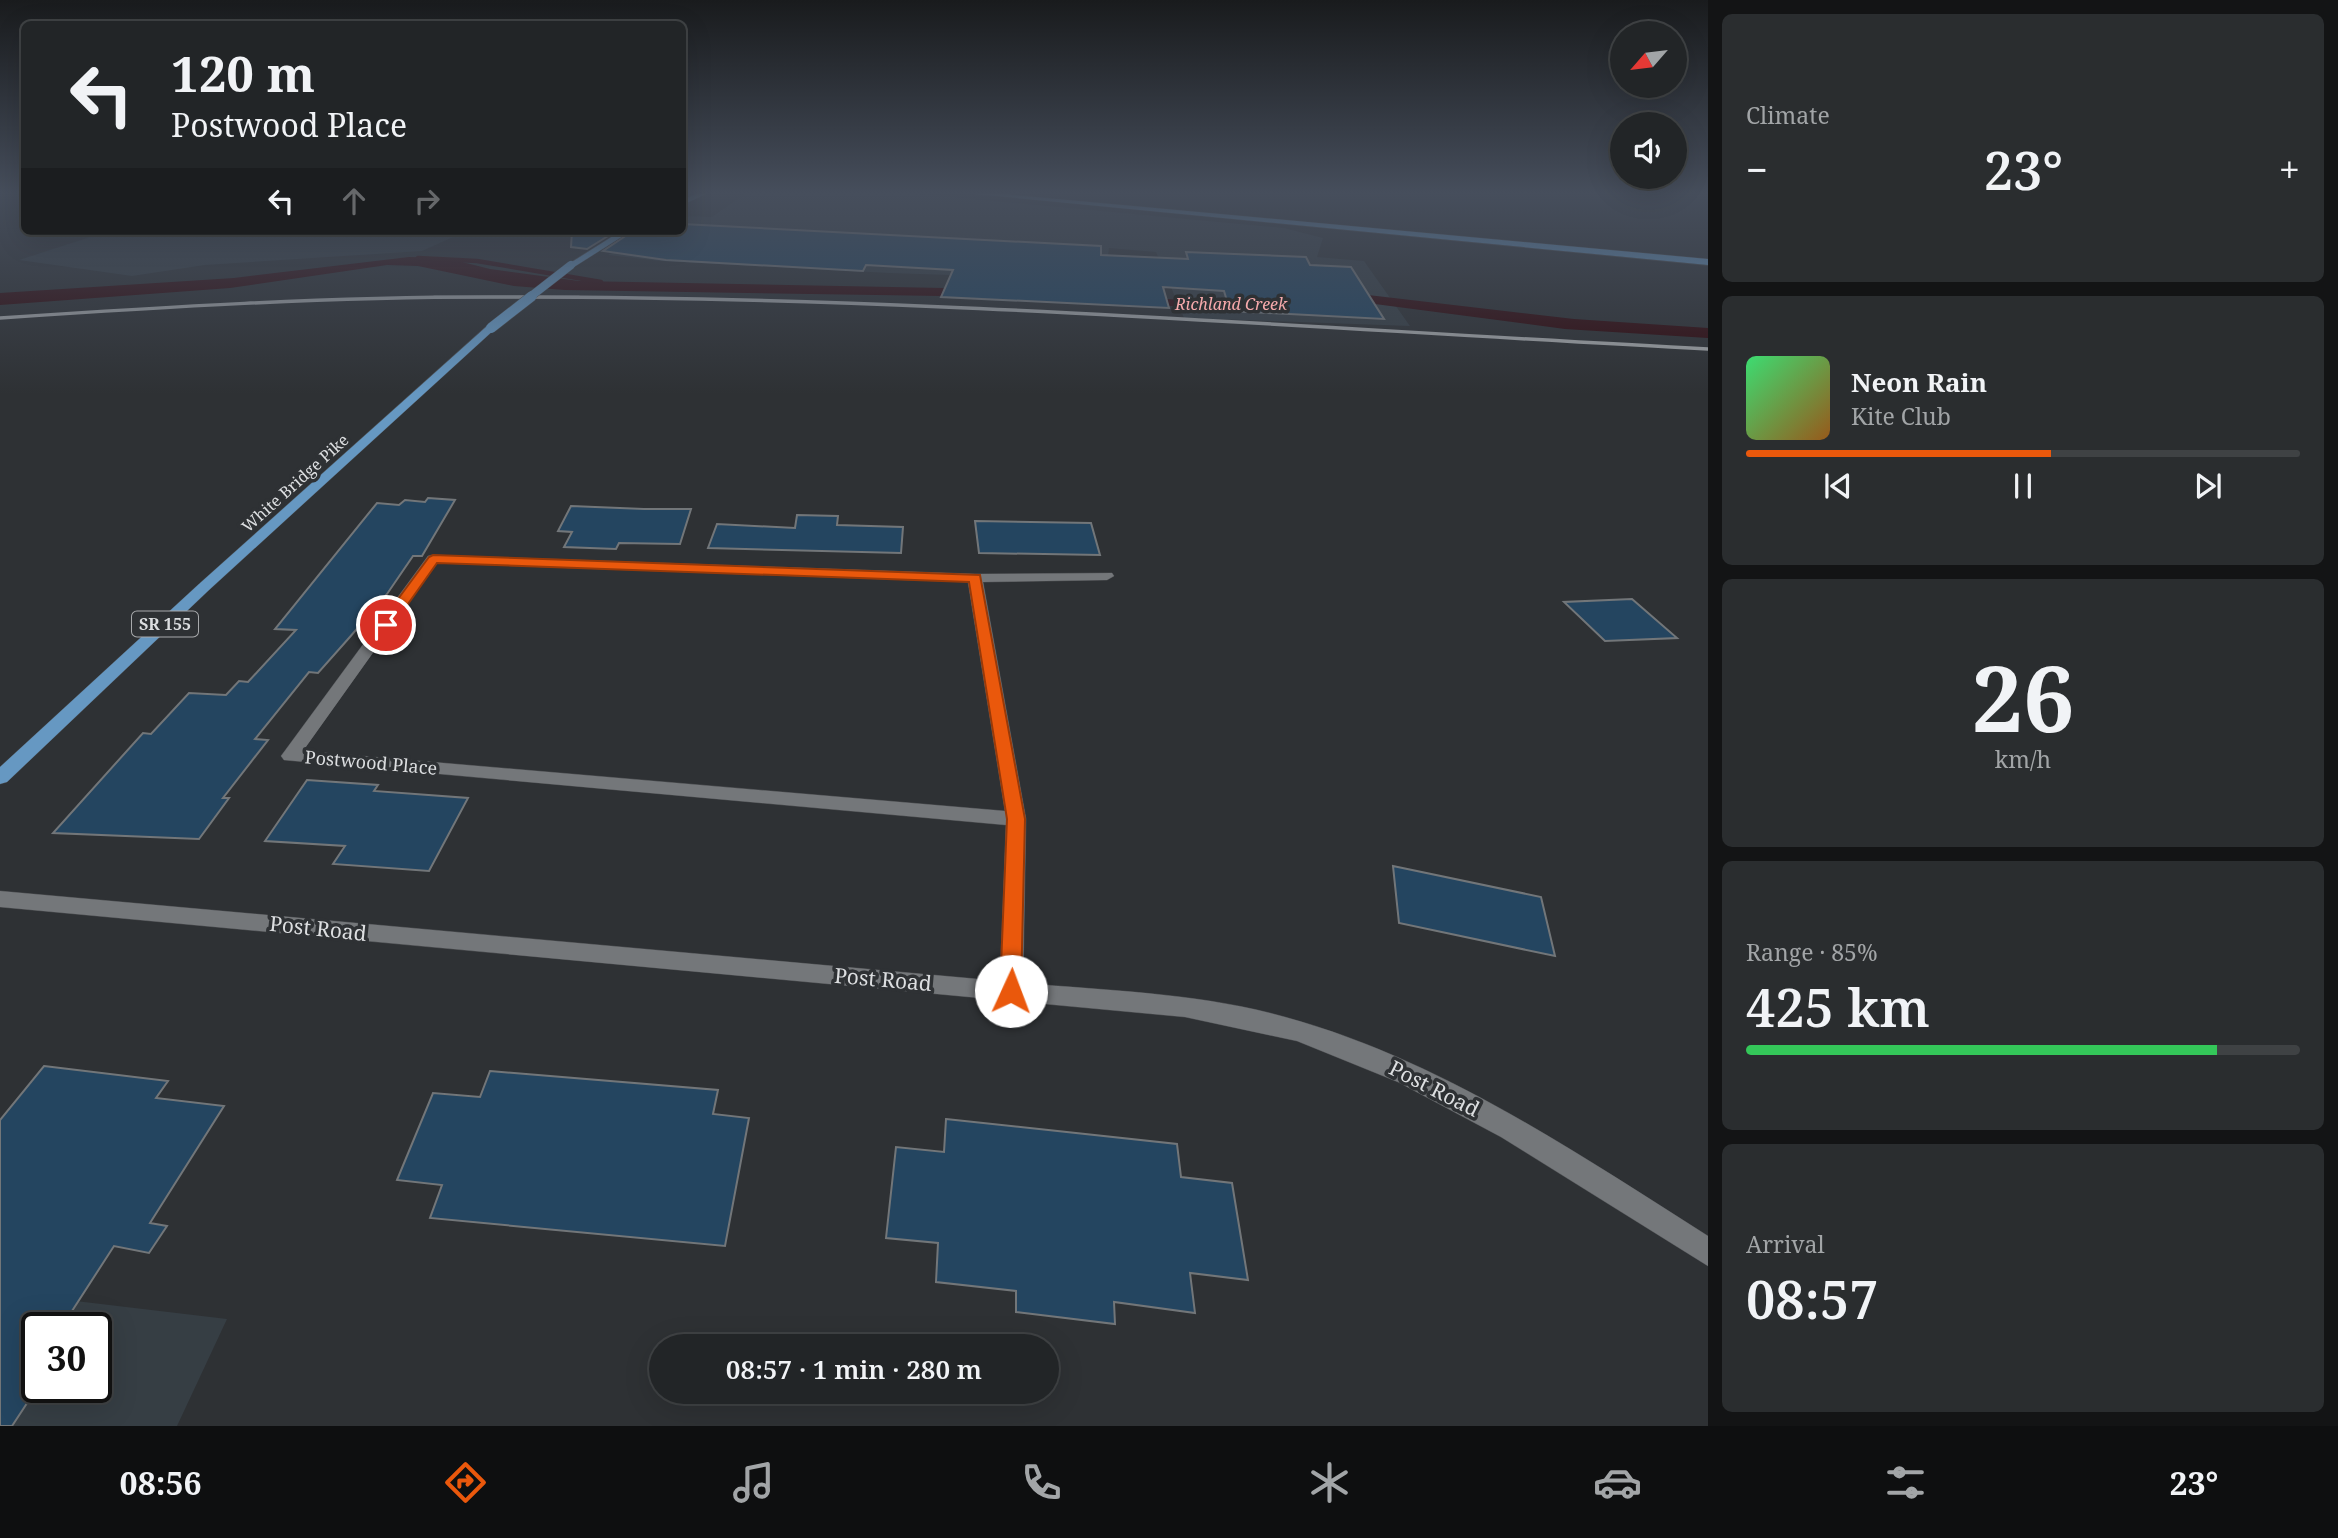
<!DOCTYPE html>
<html lang="en">
<head>
<meta charset="utf-8">
<style>
  body { margin:0; font-family:"Noto Serif",serif; background:#2a2d2f; color:#f1f3f6; height:100vh; display:flex; flex-direction:column; font-size:26px; white-space:nowrap }
  * { box-sizing:border-box; margin:0 }
  p { font-size:23px; color:#a2a5a7 }
  .icon { flex:none; width:38px; height:38px; fill:none; stroke:currentColor; stroke-width:2; stroke-linecap:round; stroke-linejoin:round }
  .map { position:relative; flex:1; overflow:hidden }
  .details { display:flex; flex-direction:column; gap:14px; padding:14px; background:#131415; width:630px }
  .details>* { flex:none }
  .hud { position:absolute; left:21px; top:21px; width:665px; height:214px; border-radius:10px; box-shadow:0 7px 28px #0002,0 0 0 2px #3f4244; background:#222527; color:#f1f3f6; overflow:hidden }
  .needle { width:46px; rotate:242deg }
  .buttons { position:absolute; left:1610px; top:21px; display:grid; gap:14px }
  .buttons a { display:grid; place-items:center; width:77px; height:77px; border-radius:50%; background:#222527; box-shadow:0 7px 28px #0002,0 0 0 2px #3f4244; font-size:35px }
  .speed { position:absolute; left:21px; top:1312px; display:flex; gap:14px; font-size:35px; font-weight:700; text-align:center }
  .speed>* { display:grid; place-content:center; width:91px; height:91px; border-radius:50%; background:#222527; box-shadow:0 7px 28px #0002,0 0 0 2px #3f4244; line-height:1 }
  .speed .limit { border:4px solid #111; border-radius:10px; background:#fff; color:#111 }
  .pin { position:absolute; display:grid; place-items:center; width:60px; height:60px; color:#fff; margin:-30px; border:4px solid #fff; border-radius:50%; box-shadow:0 2px 7px #0007 }
  .me { position:absolute; width:77px; margin:-38px; rotate:2deg; stroke-linejoin:round; filter:drop-shadow(0 0 5px #0008) }
  .turn { display:flex; align-items:center; gap:24px; height:147px; padding:0 35px; font-size:32px }
  .turn .icon { width:91px; height:91px; stroke-width:2.5 }
  .turn b { display:block; font-size:49px; line-height:60px }
  .lanes { display:flex; align-items:center; height:66px; padding:0 35px; background:#0003; justify-content:center; gap:35px; direction:ltr }
  .lanes .off { opacity:.35 }
  .big { font-size:52px; font-weight:600; line-height:1.1 }
  .details .tile { flex:1; display:flex; flex-direction:column; justify-content:center; gap:10px; min-width:0; padding:0 24px; border-radius:10px; background:#2a2d2f }
  .details .dial { align-items:center; gap:0 }
  .dial b { font-size:91px; line-height:1 }
  .song { display:flex; align-items:center; gap:21px }
  .cover { width:84px; height:84px; border-radius:10px; background:linear-gradient(135deg,hsl(140 70% 55%),hsl(30 70% 35%)) }
  .played { height:7px; border-radius:4px; background:linear-gradient(90deg,#ea580c 55%,#3f4244 55%) }
  .keys { display:flex; justify-content:space-around; direction:ltr }
  .heat { display:flex; justify-content:space-between; align-items:center; font-size:38px; direction:ltr }
  .charge { height:10px; border-radius:5px; background:linear-gradient(90deg,#34c759 85%,#3f4244 0) }
  .trip { position:absolute; left:649px; top:1334px; width:410px; height:70px; border-radius:35px; background:#222527; box-shadow:0 7px 28px #0002,0 0 0 2px #3f4244; font-weight:600; line-height:70px; text-align:center }
  .tabs { display:flex; height:112px; justify-content:space-around; align-items:center; background:#0e0f10; color:#a2a5a7 }
  .tabs .icon { width:49px; height:49px }
  .tabs .selected { color:#ea580c }
  .tabs b { font-size:32px; color:#f1f3f6 }
  main { display:flex; flex:1; min-height:0 }
  .map>svg:first-child { display:block }
</style>
</head>
<body>
<main>
<div class="map">
<svg width="1708" height="1426" viewBox="0 0 1708 1426">
  <rect width="100%" height="100%" fill="#2e3134"/>
  <g fill="#363e44" fill-rule="evenodd">
    <path d="M745 194H920L1284 228 1323 238 1317 257 1364 261 1410 326 1184 318 1156 252 1109 248 1105 280 889 273 661 261 608 255 654 231H682L683 216 712 217Z"/>
    <path d="M109 231H450L453 237 422 251 205 265 132 276 19 260Z"/>
    <path d="M0 1292 227 1319 177 1426H0ZM37 1328H96V1388H37Z"/>
  </g>
  <g fill="#2f0a0e">
    <path d="M409 257 446 258 490 269 579 281 944 288 942 296 565 290 514 286 418 266 387 265 230 288 0 305V293L234 278Z"/>
    <path d="M1368 295 1574 319 1708 328V338L1565 329 1375 304Z"/>
    <path d="M1167 299 1227 303 1230 311 1169 306Z"/>
  </g>
  <g fill="none" stroke-linecap="round" stroke-linejoin="round">
    <path stroke="#2f0a0e" stroke-width="4.5" d="M418 258 477 261 601 282"/>
  </g>
  <g fill="#244560" stroke="#727679" stroke-width="2">
    <path d="M682 224 1101 246V255L1188 259 1186 252 1306 257 1310 265 1351 267 1384 319 1230 311 1224 291 1163 287 1169 308 941 297 953 270 866 265 863 271 666 260 603 251 633 231H682Z"/>
    <path d="M572 231H616L587 249 571 247Z"/>
    <path d="M428 498 455 500 422 556H413L387 594 349 638 318 673 309 672 255 739 268 740 223 798H229L199 839 53 833 143 733 151 734 189 693 226 695 239 681 248 682 296 630 275 629 377 503 399 505 405 500 425 502Z"/>
    <path d="M571 506 644 509H691L680 544 619 543 616 549 564 547 572 532 558 531Z"/>
    <path d="M797 515 838 516 837 525 903 527 901 553 708 548 717 524 795 528Z"/>
    <path d="M975 521 1091 523 1100 555 979 553Z"/>
    <path d="M1632 599 1677 638 1605 641 1564 602Z"/>
    <path d="M307 780 378 785 374 791 468 798 429 871 333 864 345 846 265 841Z"/>
    <path d="M1393 866 1541 897 1555 956 1399 923Z"/>
    <path d="M44 1066 168 1081 156 1098 224 1106 150 1223 167 1226 149 1253 114 1246 61 1328H37V1388L12 1426H0V1120Z"/>
    <path d="M490 1071 718 1090 713 1114 749 1118 725 1246 430 1218 442 1185 397 1180 433 1093 480 1097Z"/>
    <path d="M946 1119 1177 1144 1181 1177 1232 1183 1248 1280 1190 1273 1195 1313 1114 1302 1115 1324 1016 1312V1291L936 1282 938 1243 886 1238 896 1147 944 1152Z"/>
  </g>
  <g fill="none" stroke-linecap="round" stroke-linejoin="round">
    <g stroke="#4a4c4f" stroke-width="1">
      <path id="minor" d="M433 555 975 574 1112 573 1114 576 1107 580 983 582 1026 819 1023 983C1110 991 1200 993 1285 1017 1439 1059 1575 1152 1708 1236V1266L1501 1137 1398 1082 1297 1041 1185 1017 0 907V891L1000 981 1006 825 284 760 281 756 284 752 428 556ZM437 563 968 582 1005 811 303 751Z"/>
    </g>
    <g stroke="#4a4c4f" stroke-width="1">
      <g id="major">
        <path d="M696 194H706L682 205V200Z"/>
        <path d="M976 194H1003L1708 259V265Z"/>
        <path d="M621 231H631L574 267 567 265Z"/>
        <path d="M487 326 496 328 209 590 7 782 0 784V767L199 584Z"/>
      </g>
    </g>
    <use href="#minor" fill="#74777a" fill-rule="evenodd"/>
    <use href="#major" fill="#6698c2" fill-rule="evenodd"/>
    <path stroke="#9fa2a4" stroke-width="2.5" d="M434 297H579"/>
    <path stroke="#9fa2a4" stroke-width="3.5" d="M0 318C163 307 326 297 489 297 896 295 1302 328 1708 349"/>
    <g stroke="#4a4c4f" stroke-width="9" stroke-linecap="butt">
      <path id="major-bridge-far1" d="M530 297 571 265"/>
    </g>
    <g stroke="#4a4c4f" stroke-width="11" stroke-linecap="butt">
      <path id="major-bridge" d="M491 328 532 296"/>
    </g>
    <use href="#major-bridge-far1" stroke="#6698c2" stroke-width="8"/>
    <use href="#major-bridge" stroke="#6698c2" stroke-width="10"/>
  </g>
  <linearGradient id="sky" x2="0" y2="1"><stop stop-color="#191b1d"/><stop offset="0.49" stop-color="#464e5c"/><stop offset="1" stop-color="#464e5c" stop-opacity="0"/></linearGradient>
  <rect width="1708" height="394" fill="url(#sky)"/>
  <path fill="#ea580c" stroke="#983908" stroke-width="2" d="M433 555 980 575 1025 819 1021 991 1018 997 1011 1000 1003 997 1000 991 1007 819 969 582 437 563 391 628H381V622L429 557Z"/>
  <g text-anchor="middle" stroke-width="7" stroke-linejoin="round" paint-order="stroke">
    <g font-size="16" font-style="italic" fill="#f7aaac" stroke="#2e3134">
      <text x="1231" y="310">Richland Creek</text>
    </g>
    <g font-size="16" fill="#dcdee0" stroke="#2e3134">
      <text transform="translate(295 483) rotate(-42)" y="6">White Bridge Pike</text>
    </g>
    <rect fill="#2e3134" stroke="#a8aaac" stroke-width="2" x="132" y="611.5" width="66" height="25" rx="5"/>
    <g font-size="16" font-weight="bold" fill="#dcdee0">
      <text x="165" y="630">SR 155</text>
    </g>
    <g font-size="18" fill="#dcdee0" stroke="#2e3134">
      <text transform="translate(371 763) rotate(5)" y="6">Postwood Place</text>
    </g>
    <g font-size="21" fill="#dcdee0" stroke="#2e3134">
      <text transform="translate(318 929) rotate(6)" y="7">Post Road</text>
      <text transform="translate(883 980) rotate(5)" y="7">Post Road</text>
      <text transform="translate(1434 1089) rotate(27)" y="7">Post Road</text>
    </g>
  </g>
</svg>
<div class="buttons">
<a><svg class="needle" viewBox="-14 -14 28 28"><path d="M0-13l5 13h-10z" fill="#e53935"/><path d="M0 13l5-13h-10z" fill="#a2a5a7"/></svg></a>
<a><svg class="icon" aria-label="sound" viewBox="0 0 24 24"><path d="M4 9h4l5-4v14l-5-4H4zM17 9q2 3 0 6"/></svg></a>
</div>
<div class="speed"><div class="limit">30</div></div>
<div class="pin" style="left:386px;top:625px;background:#d93025"><svg class="icon" aria-label="arrive" viewBox="0 0 24 24"><path d="M6 21V4h12l-3 4 3 4H6"/></svg></div>
<svg class="me" style="left:1011px;top:991px" viewBox="-20 -20 40 40"><circle r="19" fill="#fff"/><path d="M0-13L10 11 0 6-10 11z" fill="#ea580c"/></svg>
<div class="trip">08:57 · 1 min · 280 m</div>
<div class="hud">
<div class="turn"><svg class="icon" aria-label="left" viewBox="0 0 24 24"><path d="M17 20v-9H6M10 6l-5 5 5 5"/></svg><div><b>120 m</b>Postwood Place</div></div>
<div class="lanes"><svg class="icon" aria-label="left" viewBox="0 0 24 24"><path d="M17 20v-9H6M10 6l-5 5 5 5"/></svg><svg class="icon off" aria-label="ahead" viewBox="0 0 24 24"><path d="M12 20V5M6 11l6-6 6 6"/></svg><svg class="icon off" aria-label="right" viewBox="0 0 24 24"><path d="M7 20v-9h11M14 6l5 5-5 5"/></svg></div>
</div>
</div>
<section class="details">
<div class="tile"><p>Climate</p>
<div class="heat"><a>−</a><b class="big">23°</b><a>+</a></div>
</div>
<div class="tile">
<div class="song"><i class="cover"></i><div><b>Neon Rain</b><p>Kite Club</p></div></div>
<div class="played"></div>
<div class="keys"><svg class="icon" aria-label="previous" viewBox="0 0 24 24"><path d="M18 5L8 12l10 7zM5 5v14"/></svg><svg class="icon" aria-label="pause" viewBox="0 0 24 24"><path d="M8 5v14M16 5v14"/></svg><svg class="icon" aria-label="next" viewBox="0 0 24 24"><path d="M6 5l10 7-10 7zM19 5v14"/></svg></div>
</div>
<div class="tile dial"><b>26</b><p>km/h</p></div>
<div class="tile"><p>Range · 85%</p><b class="big">425 km</b><div class="charge"></div></div>
<div class="tile"><p>Arrival</p><b class="big">08:57</b></div>
</section>
</main>
<nav class="tabs">
<b>08:56</b>
<svg class="icon selected" aria-label="directions" viewBox="0 0 24 24"><path d="M12 3l9 9-9 9-9-9zM9 14v-3h6M13 9l2 2-2 2"/></svg>
<svg class="icon" aria-label="music" viewBox="0 0 24 24"><path d="M9 18V5l10-2v13"/><circle cx="6" cy="18" r="3"/><circle cx="16" cy="16" r="3"/></svg>
<svg class="icon" aria-label="phone" viewBox="0 0 24 24"><path d="M5 4h4l2 5-3 2q2 4 5 5l2-3 5 2v4C11 20 4 13 5 4z"/></svg>
<svg class="icon" aria-label="climate" viewBox="0 0 24 24"><path d="M12 3v18M4 7l16 10M4 17L20 7"/></svg>
<svg class="icon" aria-label="car" viewBox="0 0 24 24"><path d="M5 17H2v-5l4-1 3-4h7l3 4 3 1v5h-3M9 17h6M6 11h13"/><circle cx="7" cy="17" r="2"/><circle cx="17" cy="17" r="2"/></svg>
<svg class="icon" aria-label="filters" viewBox="0 0 24 24"><path d="M4 7h16M4 17h16"/><circle cx="9" cy="7" r="2"/><circle cx="15" cy="17" r="2"/></svg>
<b>23°</b>
</nav>
</body>
</html>
